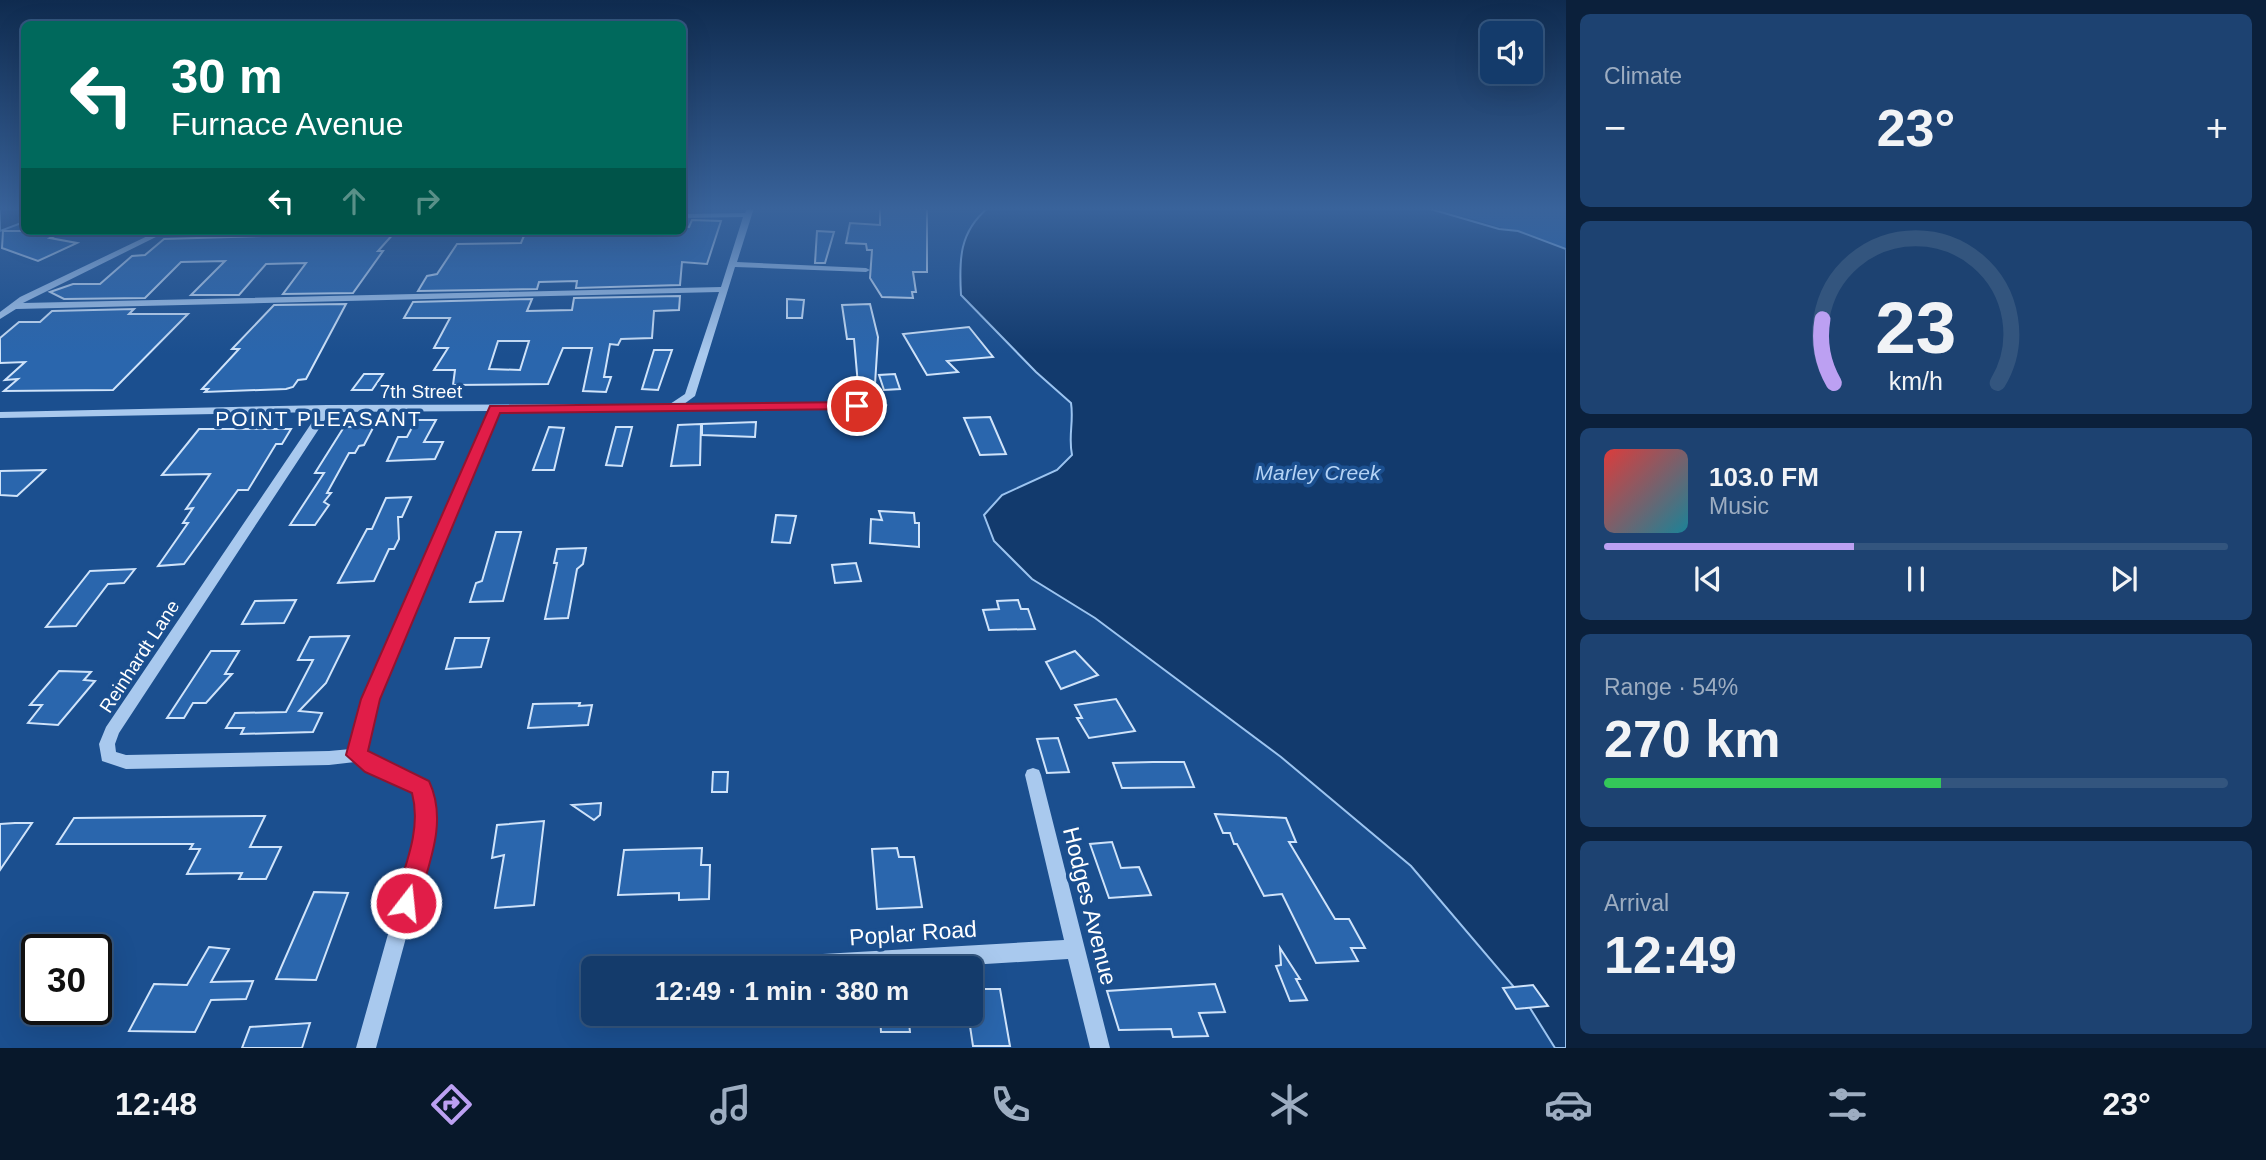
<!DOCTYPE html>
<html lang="en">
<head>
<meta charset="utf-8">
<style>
  body { margin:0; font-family:Helvetica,sans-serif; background:#1d4271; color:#f1f3f6; height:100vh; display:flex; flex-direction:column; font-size:26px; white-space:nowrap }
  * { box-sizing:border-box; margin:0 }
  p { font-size:23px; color:#9dadc1 }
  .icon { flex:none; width:38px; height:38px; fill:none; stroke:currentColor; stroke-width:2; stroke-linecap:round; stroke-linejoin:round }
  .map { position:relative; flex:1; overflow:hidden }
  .drawer { display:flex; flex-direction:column; gap:14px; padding:14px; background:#0b203b; width:700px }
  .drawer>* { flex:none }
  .banner { position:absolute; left:21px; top:21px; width:665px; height:214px; border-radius:10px; box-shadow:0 7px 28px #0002,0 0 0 2px #33557e; background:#00695c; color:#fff; overflow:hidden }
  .buttons { position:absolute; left:1480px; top:21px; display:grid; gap:14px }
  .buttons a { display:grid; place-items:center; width:63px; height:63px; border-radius:10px; background:#143b6b; box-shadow:0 7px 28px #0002,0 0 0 2px #33557e; font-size:35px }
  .speed { position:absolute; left:21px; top:934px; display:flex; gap:14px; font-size:35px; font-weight:700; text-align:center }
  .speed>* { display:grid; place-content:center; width:91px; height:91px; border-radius:50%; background:#143b6b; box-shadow:0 7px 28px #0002,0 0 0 2px #33557e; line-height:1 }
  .speed .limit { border:4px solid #111; border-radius:10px; background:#fff; color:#111 }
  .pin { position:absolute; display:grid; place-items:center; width:60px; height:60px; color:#fff; margin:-30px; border:4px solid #fff; border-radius:50%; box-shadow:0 2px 7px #0007 }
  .me { position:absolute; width:77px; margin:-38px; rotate:16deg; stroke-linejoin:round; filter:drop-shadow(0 0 5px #0008) }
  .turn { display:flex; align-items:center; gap:24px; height:147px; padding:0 35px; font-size:32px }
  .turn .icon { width:91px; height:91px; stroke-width:2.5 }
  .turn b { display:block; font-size:49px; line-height:60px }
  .lanes { display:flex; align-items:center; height:66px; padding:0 35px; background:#0003; justify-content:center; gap:35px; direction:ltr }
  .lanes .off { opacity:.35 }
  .big { font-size:52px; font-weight:800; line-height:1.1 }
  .drawer .widget { flex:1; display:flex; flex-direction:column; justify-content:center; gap:10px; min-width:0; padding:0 24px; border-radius:10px; background:#1d4271 }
  .drawer .dial { align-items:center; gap:0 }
  .dial svg { height:182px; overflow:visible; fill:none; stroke:#33557e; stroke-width:7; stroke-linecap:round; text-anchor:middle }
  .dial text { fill:#f1f3f6; stroke:none }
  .song { display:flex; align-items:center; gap:21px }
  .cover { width:84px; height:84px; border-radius:10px; background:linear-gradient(135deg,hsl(0 70% 55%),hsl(190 70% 35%)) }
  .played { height:7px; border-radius:4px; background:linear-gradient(90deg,#bca0f2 40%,#33557e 40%) }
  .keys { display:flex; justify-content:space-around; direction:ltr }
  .heat { display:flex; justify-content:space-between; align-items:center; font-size:38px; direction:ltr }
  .charge { height:10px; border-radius:5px; background:linear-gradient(90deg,#34c759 54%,#33557e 0) }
  .trip { position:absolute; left:581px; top:956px; width:402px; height:70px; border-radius:10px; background:#143b6b; box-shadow:0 7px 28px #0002,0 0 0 2px #33557e; font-weight:800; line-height:70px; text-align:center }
  .tab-bar { display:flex; height:112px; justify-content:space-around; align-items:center; background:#08182b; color:#9dadc1 }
  .tab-bar .icon { width:49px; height:49px }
  .tab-bar .on { color:#bca0f2 }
  .tab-bar b { font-size:32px; color:#f1f3f6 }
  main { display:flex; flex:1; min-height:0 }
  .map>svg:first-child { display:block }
</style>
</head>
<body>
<main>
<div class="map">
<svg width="1566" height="1048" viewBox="0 0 1566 1048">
  <rect width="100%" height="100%" fill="#1b4f8f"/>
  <path fill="#2461a8" d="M1427 208H1566V249C1520 233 1475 218 1427 208Z"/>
  <g fill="#123a6d" stroke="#9cc4f0" stroke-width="2">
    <path d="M0 208H24V222L0 231Z"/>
    <path d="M988 208H1427L1499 229 1518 231 1566 249V1048H1555L1525 1000 1411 866 1281 757 1095 618 1032 579 994 541 984 515 1002 495 1057 470 1072 455C1068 436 1074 422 1071 403L1036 372 961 295C959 260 959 232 988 208Z"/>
  </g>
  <g fill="#2a66ad" stroke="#cfe3fa" stroke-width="2" fill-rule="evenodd">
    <path d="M880 207 927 209V272H913L916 292H912L913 298 882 297 870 278 872 250H867L866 244 846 243 850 223 880 225Z"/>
    <path d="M692 220 721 221 707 264 682 262 680 285 576 288 577 281 539 282 537 289 418 291 427 276 437 274 457 244 521 243 526 231H682V227H689Z"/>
    <path d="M3 231H65L50 238 77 243 38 261 2 248Z"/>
    <path d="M817 231 834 232 825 263H815Z"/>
    <path d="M395 232 378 251H383L353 293 283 294 306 263 266 264 239 295H191L225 261 181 262 145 298 64 299 50 292 73 284H100L132 256 145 255 164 239Z"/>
    <path d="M680 296 679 310 654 311 652 338 621 339 618 345 610 344 604 377H611L606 392 583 391 592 348H563L548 384 453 385 455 370H434L448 348H434L450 318H404L413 302 532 299 527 311 572 310 574 298ZM498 341H529L520 370 489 369Z"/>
    <path d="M787 299 804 300 802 318H787Z"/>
    <path d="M346 304 306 379 298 380 293 387 286 389 205 392 208 389H202L239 349H232L274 305Z"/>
    <path d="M870 304 878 337 875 384 858 385 854 339H847L842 305Z"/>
    <path d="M134 309 129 314H188L113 390 4 391 18 379 5 380 25 362 0 363V338L19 322H40L52 311Z"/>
    <path d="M969 327 993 357 947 361 958 372 927 375 903 334Z"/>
    <path d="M654 350H672L658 390 642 389Z"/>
    <path d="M364 374H383L372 390H352Z"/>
    <path d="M895 374 900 389 884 390 879 375Z"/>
    <path d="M990 417 1006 454 980 455 964 418Z"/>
    <path d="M416 420H436L424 442H443L435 459 387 461 398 437H407Z"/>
    <path d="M756 422 755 437 702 435V424Z"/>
    <path d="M701 424 700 465 671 466 678 425Z"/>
    <path d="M374 426 364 445 359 446 355 453H349L327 493H331L324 502 329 505 315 525H290L324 473H315L344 427Z"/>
    <path d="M549 427 564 428 554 470H533Z"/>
    <path d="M616 427H632L622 466 606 465Z"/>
    <path d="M199 429H291L282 444H276L248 490H238L184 564 158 566 188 523H183L193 508 186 509 210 474 162 475Z"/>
    <path d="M45 470 17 496 0 495V471Z"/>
    <path d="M411 497 402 517H398L399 539 394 549H389L374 581 338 583 367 529H372L386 498Z"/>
    <path d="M879 511 914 513 915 523H919V547L870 543 871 519 882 520Z"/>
    <path d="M776 515 796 516 790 543 772 542Z"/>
    <path d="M496 532H521L503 601 470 602 476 583 482 581Z"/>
    <path d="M586 548 583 564 577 569 568 618 545 619 557 563H554L557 549Z"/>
    <path d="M856 563 861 581 835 583 832 565Z"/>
    <path d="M135 569 124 583 108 584 76 626 46 627 90 571Z"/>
    <path d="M296 600 284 623 242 624 255 601Z"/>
    <path d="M1018 600 1021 609H1028L1035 629 989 630 983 610 999 609 997 601Z"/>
    <path d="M349 636 326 683 299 711 322 713 313 732 241 734 244 728H226L235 713 286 712 313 660H298L310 637Z"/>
    <path d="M455 638H489L481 667 446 669Z"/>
    <path d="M211 651H239L225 674H232L206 703H193L184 718H167Z"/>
    <path d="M1075 651 1098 675 1061 689 1046 662Z"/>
    <path d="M59 671 91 672 84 680 95 681 58 725 28 723 42 705H30Z"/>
    <path d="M1116 699 1135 731 1089 738 1077 718H1082L1075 705Z"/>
    <path d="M580 703 579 706 592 705 588 725 528 728 533 704Z"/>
    <path d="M1058 738 1069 772 1047 773 1037 739Z"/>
    <path d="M1153 762H1184L1194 787 1122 788 1113 763Z"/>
    <path d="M713 772H728L727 792H712Z"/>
    <path d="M601 803 600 815 594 820 572 805Z"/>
    <path d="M1215 814 1286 818 1296 842H1289L1335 919H1349L1365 948H1351L1358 961 1316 963 1282 894 1264 896 1237 844H1234L1230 833H1223Z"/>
    <path d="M265 816 250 847H281L266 879H239L242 873 187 874 200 849H190L193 844H57L74 818Z"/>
    <path d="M544 821 534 905 495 908 504 855 492 858 497 825Z"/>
    <path d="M15 823H32L0 870V824Z"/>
    <path d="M1112 842 1121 868 1139 867 1151 895 1109 898 1090 844Z"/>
    <path d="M702 848 701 865H710L709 899 679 900V893L618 895 624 850Z"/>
    <path d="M897 848 899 857H914L922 907 877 909 872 849Z"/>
    <path d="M314 892 348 893 316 980 276 979Z"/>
    <path d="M209 947 229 949 211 982 253 981 246 999 211 1000 195 1032 129 1031 154 984 187 985Z"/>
    <path d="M1280 948 1300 979H1296L1307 1000 1290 1001 1276 966 1281 965Z"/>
    <path d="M1215 984 1225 1012 1199 1013 1208 1036 1173 1037 1171 1029 1119 1030 1107 991Z"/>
    <path d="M1533 985 1548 1006 1516 1009 1503 988Z"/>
    <path d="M971 989H1000L1010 1046H973L968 1013H971Z"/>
    <path d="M880 1013H908L910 1032H881Z"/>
    <path d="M310 1023 302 1048H242L250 1027Z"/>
  </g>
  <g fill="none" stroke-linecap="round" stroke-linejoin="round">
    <g fill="#a9c9ee" fill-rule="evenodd">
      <path d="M747 208H754L737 262 866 268 870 270 866 272 735 267 695 396 684 404 883 402 888 405 883 408 674 410 669 412 665 410 499 411 379 699 366 752C411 779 433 767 435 831L376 1048H356L417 831V810L414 797 411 790 403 784 355 762 329 765 126 769 102 761 99 744 106 727 319 412 0 418V412L327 405 670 404 685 394 719 292 16 309 0 319V312L20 297 158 231H168L23 303 721 287 743 217 682 218V214L745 213ZM489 411 363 699 351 749 329 751 126 755 116 752 115 744 119 733 330 412Z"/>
      <path d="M1033 768 1039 770 1041 775 1110 1048H1090L1068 959 920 968H743L746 961 753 958 1064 940 1025 775 1027 770Z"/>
    </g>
  </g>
  <linearGradient id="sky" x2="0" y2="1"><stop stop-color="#0f2b4f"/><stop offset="0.59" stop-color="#39639b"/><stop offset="1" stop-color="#39639b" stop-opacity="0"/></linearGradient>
  <rect width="1566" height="354" fill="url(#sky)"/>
  <path fill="#e11d48" stroke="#92132f" stroke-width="2" d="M857 402 863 406 861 409 500 413 380 699 368 751 429 781C448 821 429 863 418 903L415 911 406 914 398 911 394 903C404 868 422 830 412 793L365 772 346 755 361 699 490 406Z"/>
  <g text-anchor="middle" stroke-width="7" stroke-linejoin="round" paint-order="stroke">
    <g font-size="19" fill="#fff" stroke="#1b4f8f">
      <text x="421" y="398">7th Street</text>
      <text transform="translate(139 656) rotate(-57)" y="7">Reinhardt Lane</text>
    </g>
    <g font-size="21" letter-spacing="2" fill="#fff" stroke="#1b4f8f">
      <text x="319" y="426">POINT PLEASANT</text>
    </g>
    <g font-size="21" font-style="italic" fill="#b5d3f5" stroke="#1b4f8f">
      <text x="1318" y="480">Marley Creek</text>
    </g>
    <g font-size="23" fill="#fff" stroke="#1b4f8f">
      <text transform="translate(1090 906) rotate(76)" y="8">Hodges Avenue</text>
      <text transform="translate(913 933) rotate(-4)" y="8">Poplar Road</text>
    </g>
  </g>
</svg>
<div class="buttons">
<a><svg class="icon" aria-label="sound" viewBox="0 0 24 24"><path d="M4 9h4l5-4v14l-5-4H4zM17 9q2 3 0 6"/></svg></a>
</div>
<div class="speed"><div class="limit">30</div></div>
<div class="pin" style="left:857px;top:406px;background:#d93025"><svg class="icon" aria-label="arrive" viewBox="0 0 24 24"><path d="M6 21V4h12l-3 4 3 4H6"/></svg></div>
<svg class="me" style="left:406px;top:903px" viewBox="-20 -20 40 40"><circle r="17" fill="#e11d48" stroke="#fff" stroke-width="3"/><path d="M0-11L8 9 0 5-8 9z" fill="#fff"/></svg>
<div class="trip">12:49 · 1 min · 380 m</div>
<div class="banner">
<div class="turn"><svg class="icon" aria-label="left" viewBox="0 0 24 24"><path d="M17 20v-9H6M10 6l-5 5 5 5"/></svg><div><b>30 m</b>Furnace Avenue</div></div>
<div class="lanes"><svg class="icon" aria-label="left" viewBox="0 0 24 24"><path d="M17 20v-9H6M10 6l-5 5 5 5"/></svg><svg class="icon off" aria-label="ahead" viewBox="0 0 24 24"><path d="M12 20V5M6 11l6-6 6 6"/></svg><svg class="icon off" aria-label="right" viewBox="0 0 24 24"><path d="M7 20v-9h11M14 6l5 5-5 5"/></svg></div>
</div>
</div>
<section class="drawer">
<div class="widget"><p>Climate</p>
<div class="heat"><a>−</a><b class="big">23°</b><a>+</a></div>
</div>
<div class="widget dial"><svg viewBox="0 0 100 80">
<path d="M14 69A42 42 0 1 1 86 69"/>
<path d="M14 69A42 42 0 0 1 9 41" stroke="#bca0f2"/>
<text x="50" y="56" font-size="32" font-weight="700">23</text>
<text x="50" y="72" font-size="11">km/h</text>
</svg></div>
<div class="widget">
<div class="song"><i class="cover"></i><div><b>103.0 FM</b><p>Music</p></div></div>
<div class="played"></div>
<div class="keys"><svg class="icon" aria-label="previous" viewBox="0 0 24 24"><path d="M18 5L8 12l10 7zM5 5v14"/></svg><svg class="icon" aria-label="pause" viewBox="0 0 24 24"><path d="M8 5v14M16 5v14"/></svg><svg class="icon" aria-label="next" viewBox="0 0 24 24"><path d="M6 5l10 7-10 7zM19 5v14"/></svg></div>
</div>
<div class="widget"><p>Range · 54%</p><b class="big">270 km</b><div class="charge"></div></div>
<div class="widget"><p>Arrival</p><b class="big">12:49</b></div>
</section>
</main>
<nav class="tab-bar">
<b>12:48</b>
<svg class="icon on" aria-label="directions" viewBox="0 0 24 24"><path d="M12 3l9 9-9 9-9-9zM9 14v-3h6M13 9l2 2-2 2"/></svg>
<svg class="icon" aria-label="music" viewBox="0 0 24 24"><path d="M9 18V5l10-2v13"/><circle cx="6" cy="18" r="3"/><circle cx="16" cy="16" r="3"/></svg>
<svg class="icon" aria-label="phone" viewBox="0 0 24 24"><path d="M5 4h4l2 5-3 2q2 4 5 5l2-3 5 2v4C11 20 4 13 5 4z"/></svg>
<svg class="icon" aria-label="climate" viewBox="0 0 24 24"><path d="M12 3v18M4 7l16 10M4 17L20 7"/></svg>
<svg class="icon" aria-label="car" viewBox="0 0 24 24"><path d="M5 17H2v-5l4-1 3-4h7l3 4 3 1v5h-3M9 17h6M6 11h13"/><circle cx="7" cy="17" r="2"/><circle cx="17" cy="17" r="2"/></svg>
<svg class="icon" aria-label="filters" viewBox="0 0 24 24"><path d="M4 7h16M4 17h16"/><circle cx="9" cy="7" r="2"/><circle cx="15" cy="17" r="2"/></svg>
<b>23°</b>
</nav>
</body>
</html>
